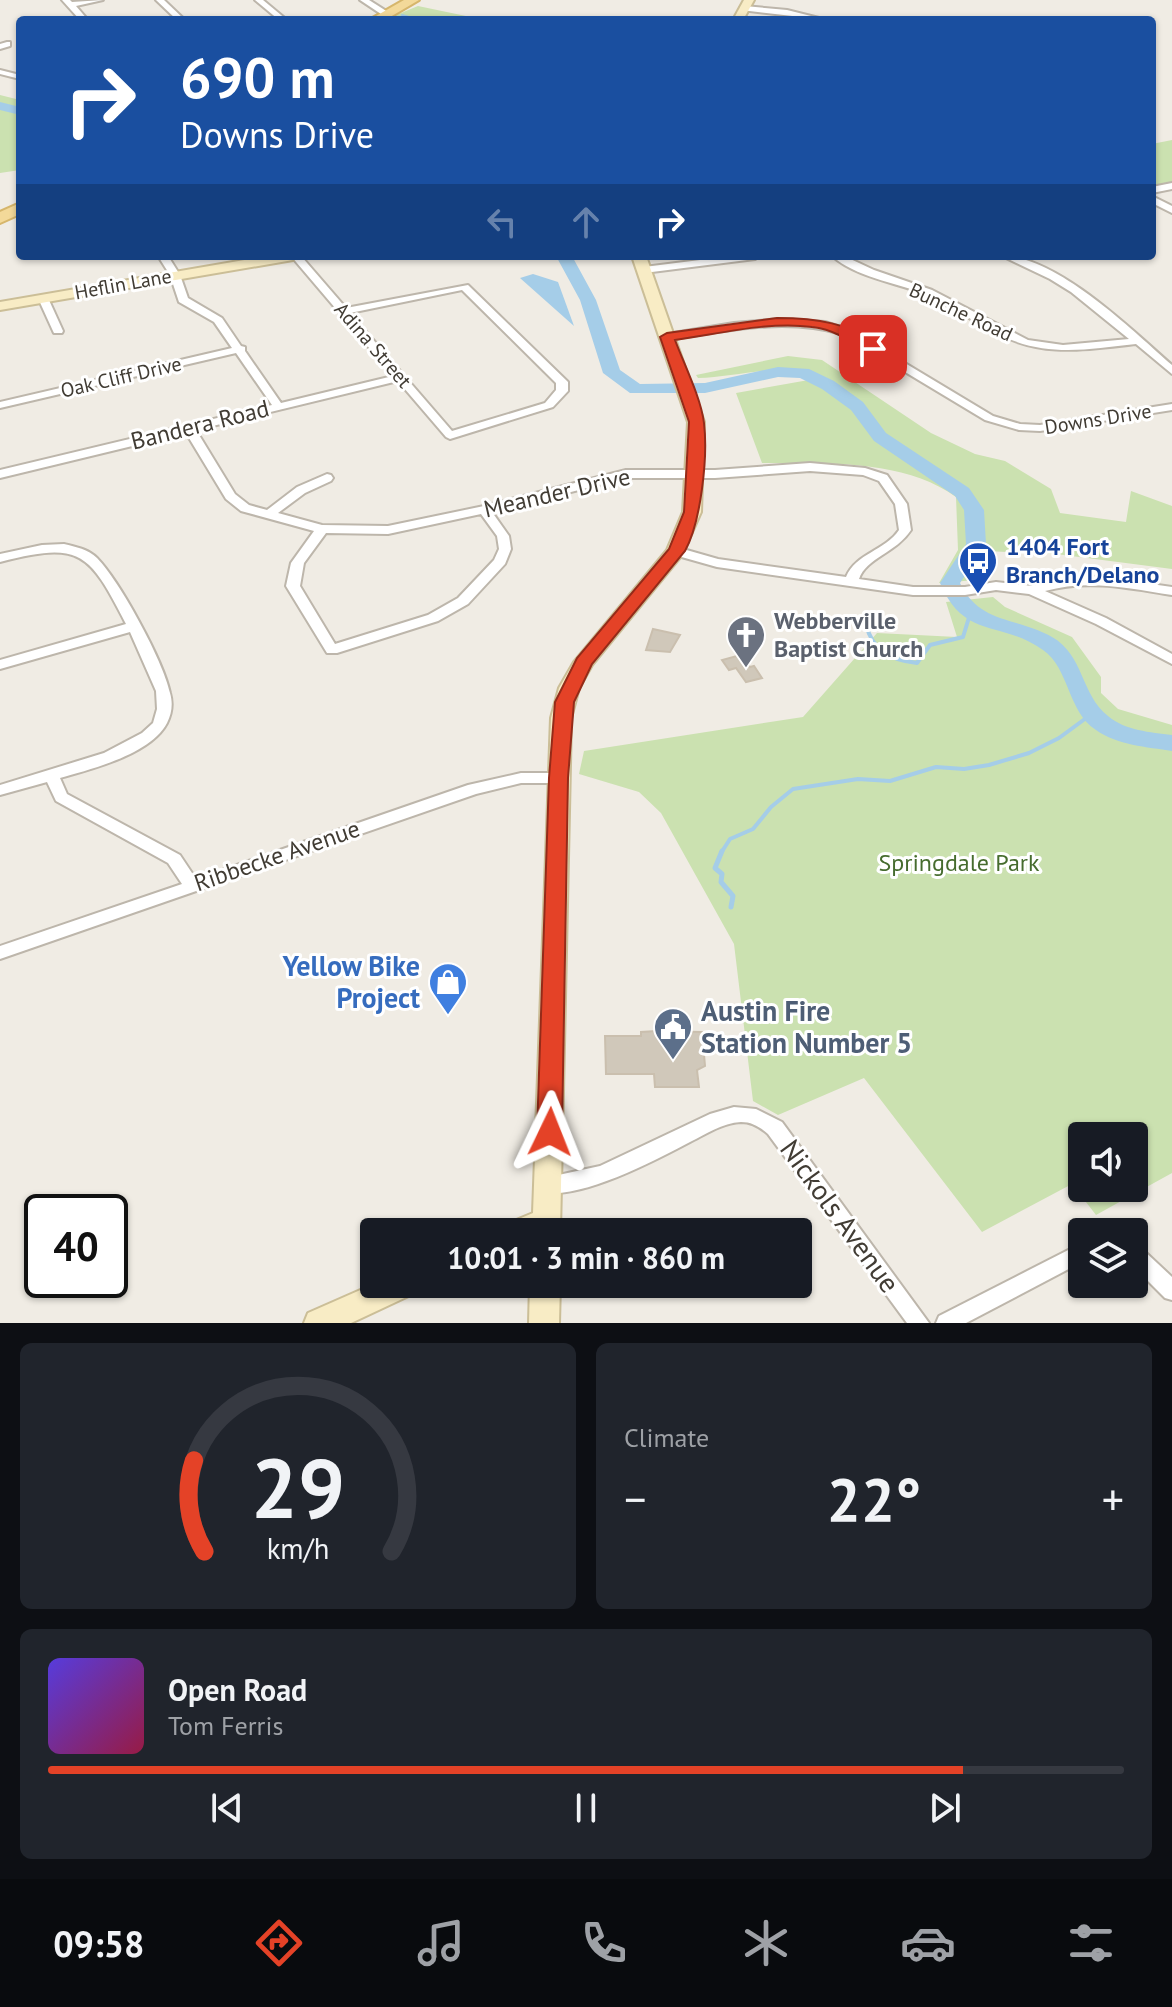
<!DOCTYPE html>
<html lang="en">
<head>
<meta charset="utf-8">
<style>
  body { margin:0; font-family:"PT Sans",sans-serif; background:#20242c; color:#f1f3f6; height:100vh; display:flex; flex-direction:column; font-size:30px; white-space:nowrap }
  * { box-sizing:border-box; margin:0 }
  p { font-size:26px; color:#9ea1a6 }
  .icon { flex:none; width:44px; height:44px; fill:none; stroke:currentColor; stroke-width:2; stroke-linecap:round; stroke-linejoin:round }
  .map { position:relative; height:1323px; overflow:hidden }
  .details { display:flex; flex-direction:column; gap:20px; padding:20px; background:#0d0f14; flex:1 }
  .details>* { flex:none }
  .top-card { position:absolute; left:16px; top:16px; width:1140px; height:244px; border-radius:8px; box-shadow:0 2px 6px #0004; background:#1a4fa0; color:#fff; overflow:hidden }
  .buttons { position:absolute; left:1068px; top:1122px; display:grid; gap:16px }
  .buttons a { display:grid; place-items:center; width:80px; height:80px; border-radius:8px; background:#171b24; box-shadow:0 2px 6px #0004; font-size:40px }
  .speed { position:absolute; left:24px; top:1194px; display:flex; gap:16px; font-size:40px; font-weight:700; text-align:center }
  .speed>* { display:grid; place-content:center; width:104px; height:104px; border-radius:50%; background:#171b24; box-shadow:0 2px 6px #0004; line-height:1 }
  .speed .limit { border:4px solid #111; border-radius:12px; background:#fff; color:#111 }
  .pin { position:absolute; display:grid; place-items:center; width:68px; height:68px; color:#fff; margin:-34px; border-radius:16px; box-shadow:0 4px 12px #0006 }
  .me { position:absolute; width:88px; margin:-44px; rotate:2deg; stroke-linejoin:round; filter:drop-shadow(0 0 6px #0008) }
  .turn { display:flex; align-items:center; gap:28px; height:168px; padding:0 32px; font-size:36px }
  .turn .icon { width:104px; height:104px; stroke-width:2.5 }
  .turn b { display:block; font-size:56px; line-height:68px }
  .lanes { display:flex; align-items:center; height:76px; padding:0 32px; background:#0003; justify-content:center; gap:40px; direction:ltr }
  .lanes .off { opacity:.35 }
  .big { font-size:60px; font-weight:800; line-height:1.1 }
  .details .tile { flex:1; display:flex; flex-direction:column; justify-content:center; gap:12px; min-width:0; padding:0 28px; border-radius:12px; background:#20242c }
  .details .dial { align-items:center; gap:0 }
  .dial svg { height:208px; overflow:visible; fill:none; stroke:#363941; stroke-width:7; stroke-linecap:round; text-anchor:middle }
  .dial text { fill:#f1f3f6; stroke:none }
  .song { display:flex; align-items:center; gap:24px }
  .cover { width:96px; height:96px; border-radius:12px; background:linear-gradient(135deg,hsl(250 70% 55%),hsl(340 70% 35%)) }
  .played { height:8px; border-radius:4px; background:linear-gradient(90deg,#e44227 85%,#363941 85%) }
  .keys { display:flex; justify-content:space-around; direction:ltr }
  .heat { display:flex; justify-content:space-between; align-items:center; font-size:44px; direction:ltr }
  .details .tiles { flex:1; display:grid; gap:20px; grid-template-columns:1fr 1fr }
  .tile:last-child { grid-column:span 2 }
  .trip { position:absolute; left:360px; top:1218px; width:452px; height:80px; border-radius:8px; background:#171b24; box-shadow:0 2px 6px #0004; font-weight:800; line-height:80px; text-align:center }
  .tab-bar { display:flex; height:128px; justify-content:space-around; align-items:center; background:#090b0e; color:#9ea1a6 }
  .tab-bar .icon { width:56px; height:56px }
  .tab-bar .on { color:#e44227 }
  .tab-bar b { font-size:36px; color:#f1f3f6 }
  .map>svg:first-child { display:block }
</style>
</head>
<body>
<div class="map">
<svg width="1172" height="1323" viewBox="0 0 1172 1323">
  <rect width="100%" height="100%" fill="#f0ece4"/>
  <g fill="#cbe1b0" fill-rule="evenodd">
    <path d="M418 6 485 20H384Z"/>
    <path d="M0 95 20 100V170L0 173Z"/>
    <path d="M1172 140V182L1152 186V144Z"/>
    <path d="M788 356 822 360 931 433 975 454 1005 461 1051 489 1060 513 1126 522 1131 491 1172 506V569L1056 554 985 551 976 580 939 583 958 550 956 497C905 459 823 463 762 463L736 393 820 378C783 361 738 377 698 378L696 375Z"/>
    <path d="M993 597 1005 607 1072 637 1101 677V693L1118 709 1172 725V1173L1096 1215 1072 1184 982 1232 864 1078 778 1115 753 1101 734 944 661 813 639 792 579 774 584 751 803 717 877 633 957 637 946 602ZM1082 1136H1134V1188H1082Z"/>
  </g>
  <path fill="#a5cde8" d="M533 274 558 282 574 326 520 278Z"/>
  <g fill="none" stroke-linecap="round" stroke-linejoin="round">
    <path stroke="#a5cde8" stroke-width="2" d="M402 15 420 20"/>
    <g stroke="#a5cde8" stroke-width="4">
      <path d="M866 624C872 651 891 660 917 663L930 645 963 637 971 611"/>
      <path d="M721 853 730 839 753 829 771 807 793 789 858 779 890 781 936 767 964 769 989 765 1029 753 1059 738 1093 713"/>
    </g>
    <path stroke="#a5cde8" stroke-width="5" d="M722 851 715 868 722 874 721 882 733 896 731 907"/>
    <g fill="#a5cde8" fill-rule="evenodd">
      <path d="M0 102 20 107V115L0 110Z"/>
      <path d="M556 256H572L596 300 620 370 640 384 705 383 778 367 809 369 834 381 863 402 886 433 969 488 984 510 986 544 960 583C979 624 1017 617 1052 637 1084 655 1081 695 1108 716 1126 731 1150 732 1172 735V751C1147 747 1117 745 1096 730 1067 711 1070 669 1043 650 1001 620 964 640 940 583L966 544 964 510 955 496 874 441 851 410 822 389 800 378 778 377 705 393H630L603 373 580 300Z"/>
    </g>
  </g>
  <g fill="#d0c8ba" stroke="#cabfae" stroke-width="2">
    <path d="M653 629 680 635 670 652 646 650Z"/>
    <path d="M741 655 750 667 754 666 762 678 746 682 736 668 729 670 722 660Z"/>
    <path d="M657 1031 702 1032 705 1066 697 1070 699 1087H655L654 1074H606L605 1036H641V1032Z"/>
  </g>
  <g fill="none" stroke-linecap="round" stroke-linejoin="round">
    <g stroke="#bdb6ab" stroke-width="4">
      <g id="street">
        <path d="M62 0H70L72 2 103 0 76 6 88 20H80Z"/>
        <path d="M156 0H164L185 20H177Z"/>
        <path d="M255 0H263L287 20H279Z"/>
        <path d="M360 0H369L391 14 384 16Z"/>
        <path d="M744 6 787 10 827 20 741 10 740 8Z"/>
        <path d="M7 42H10V46L0 49V44Z"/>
        <path d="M0 70 20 75V79L0 74Z"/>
        <path d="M1172 183V189L1152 193V187Z"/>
        <path d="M1152 196 1172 206V213L1152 203Z"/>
        <path d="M158 256H168L180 275 188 298 222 318 241 346 245 347V351L281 403 393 376 291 256H301L346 308 468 285 568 382V391L553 407 450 439 446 437 398 381 196 430 235 494 249 505 267 510 297 487 327 474 331 475 333 478 331 481 305 493 278 513 322 525 388 526 484 506 626 470H715L810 463 865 468 887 475 907 504 911 530C896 553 866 558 859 579L913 587H965L996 582 1032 586 1069 578 1102 577 1172 587V595C1129 588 1087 579 1045 591L1106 618 1172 654V664L1096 624 1029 594 996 590 965 595H913L717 567 671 554 670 551 676 547 718 559 846 577C856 553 885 551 899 530L895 504 879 481 863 475 810 471 715 478H626L492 512 509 536 511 549 505 564 468 604 438 621 337 653H327L286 586 291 563 314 531 241 511 226 499 186 433 0 478V470L272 405 236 353 0 408V402L232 348 214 322 179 302 170 275ZM462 290 556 383V390L545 403 452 431 350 313ZM481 514 497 536 499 549 494 560 458 598 428 615 335 644 300 586 304 563 326 533 388 534Z"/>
        <path d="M732 256H760L755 259 644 273 639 270 644 267Z"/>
        <path d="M832 256H844L874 270 932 290 1028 340 1063 345 1129 339 1071 292 1050 279 1002 256C1057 256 1132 330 1172 365V374L1136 344C1082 350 1042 358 992 331 969 319 947 303 922 293 893 282 856 277 832 256Z"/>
        <path d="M43 295 48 298 63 331 62 333H54L53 331 38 298Z"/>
        <path d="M780 319 825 322 850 330 993 416 1020 424 1040 425 1172 404V410L1040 431 1019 430 985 420 842 334C784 317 726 331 667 340L662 337 667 334 734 323Z"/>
        <path d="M64 544C76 547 88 549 97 558 120 582 163 660 170 693 173 703 172 713 167 723 151 754 92 769 60 778L67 794 180 855 196 879 468 785 521 773H558L563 774 566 778 563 782 558 783H521L476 794 0 959V946L182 884 168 863 56 801 47 782 0 795V785L104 753 142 733 153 723 157 709 156 691 130 632 0 669V660L126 624C89 552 81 541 0 562V554L42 545Z"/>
        <path d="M734 1107 756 1109 782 1122 929 1323H907L768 1134C760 1127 752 1122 741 1122 722 1123 706 1134 690 1142 658 1159 575 1203 540 1191L537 1185 540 1179 600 1166 710 1114Z"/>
        <path d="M1082 1243V1262L966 1323H936L939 1316Z"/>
        <path d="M1134 1245 1141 1248 1172 1277V1300L1165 1298 1134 1267Z"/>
      </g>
    </g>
    <g stroke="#cbbe97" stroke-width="4">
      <g id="secondary">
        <path d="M744 0H754L743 20H733Z"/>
        <path d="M268 256H300L293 260 0 310V302Z"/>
        <path d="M632 256H646L704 422 701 512 682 555 592 665 579 688 571 718 560 1232H505L509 1223 533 1213 551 718 559 688 574 662 667 550 683 512 688 422Z"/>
        <path d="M374 1284H420L415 1293 351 1323H304L308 1313Z"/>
        <path d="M530 1284H560L559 1323H529Z"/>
      </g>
    </g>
    <g stroke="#d6b66b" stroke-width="4">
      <g id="primary">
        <path d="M404 0H419L385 20H369Z"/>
        <path d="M20 203V214L0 223V212Z"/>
      </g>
    </g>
    <use href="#street" fill="#fff" fill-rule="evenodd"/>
    <use href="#secondary" fill="#f8ecc5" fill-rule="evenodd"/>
    <use href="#primary" fill="#f3d999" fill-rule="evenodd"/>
  </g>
  <path fill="#e44227" stroke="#942b19" stroke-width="2" d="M777 318C813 318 853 322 880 349L868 352C851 341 833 329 812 327 768 321 719 334 675 340 684 364 701 398 704 423 708 457 701 522 685 551L592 664 574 702 568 778 562 1132 558 1139 550 1142 541 1139 537 1132 549 778 555 702 577 658 669 549 684 512 689 422 660 337 667 333Z"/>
  <defs>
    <g id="bus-pin" transform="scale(2)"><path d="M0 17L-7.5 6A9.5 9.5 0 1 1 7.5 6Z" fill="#1a4fb4" stroke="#fff"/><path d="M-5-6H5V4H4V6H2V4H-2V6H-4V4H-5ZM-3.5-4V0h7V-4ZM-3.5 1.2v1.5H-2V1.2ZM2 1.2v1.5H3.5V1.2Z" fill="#fff"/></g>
    <g id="church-pin" transform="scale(2)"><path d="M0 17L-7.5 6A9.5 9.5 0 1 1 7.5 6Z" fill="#6b7280" stroke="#fff"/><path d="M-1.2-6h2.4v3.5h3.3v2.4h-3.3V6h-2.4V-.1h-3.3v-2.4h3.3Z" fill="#fff"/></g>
    <g id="shop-pin" transform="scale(2)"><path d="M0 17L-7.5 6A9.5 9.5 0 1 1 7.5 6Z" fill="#3f7fe0" stroke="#fff"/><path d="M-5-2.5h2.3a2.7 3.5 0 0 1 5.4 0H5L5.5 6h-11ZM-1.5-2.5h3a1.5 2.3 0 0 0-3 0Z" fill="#fff"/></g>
    <g id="civic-pin" transform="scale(2)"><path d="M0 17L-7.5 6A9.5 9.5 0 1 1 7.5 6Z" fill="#5c6f8a" stroke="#fff"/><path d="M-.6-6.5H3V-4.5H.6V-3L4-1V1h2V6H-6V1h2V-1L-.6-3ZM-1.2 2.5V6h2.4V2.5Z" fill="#fff"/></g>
  </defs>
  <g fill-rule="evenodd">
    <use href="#bus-pin" x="978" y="561"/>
    <use href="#church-pin" x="746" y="635"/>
    <use href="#shop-pin" x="448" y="982"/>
    <use href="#civic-pin" x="673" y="1027"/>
  </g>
  <g text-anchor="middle" stroke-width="6" stroke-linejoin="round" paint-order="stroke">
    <g font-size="20" fill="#413c34" stroke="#fff">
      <text transform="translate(123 284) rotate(-10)" y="7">Heflin Lane</text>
      <text transform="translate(961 312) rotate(25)" y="7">Bunche Road</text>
      <text transform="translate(373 345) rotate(49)" y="7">Adina Street</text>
      <text transform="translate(121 377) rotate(-13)" y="7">Oak Cliff Drive</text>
      <text transform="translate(1098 419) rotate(-9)" y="7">Downs Drive</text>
    </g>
    <g font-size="24" fill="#413c34" stroke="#fff">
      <text transform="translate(200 425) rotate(-14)" y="8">Bandera Road</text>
      <text transform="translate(557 493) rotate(-13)" y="8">Meander Drive</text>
      <text transform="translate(277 856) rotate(-19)" y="8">Ribbecke Avenue</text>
    </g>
    <g font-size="24" font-weight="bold" fill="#164399" stroke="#fff" text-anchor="start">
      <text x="1006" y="555">1404 Fort<tspan x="1006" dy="28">Branch/Delano</tspan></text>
    </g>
    <g font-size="24" font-weight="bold" fill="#5b616d" stroke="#fff" text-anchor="start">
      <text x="774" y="629">Webberville<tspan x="774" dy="28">Baptist Church</tspan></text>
    </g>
    <g font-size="24" fill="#466c2e" stroke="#fff">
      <text x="959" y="871">Springdale Park</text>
    </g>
    <g font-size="28" font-weight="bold" fill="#366cbe" stroke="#fff" text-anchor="end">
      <text x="420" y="976">Yellow Bike<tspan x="420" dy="32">Project</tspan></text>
    </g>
    <g font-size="28" font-weight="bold" fill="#4e5e75" stroke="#fff" text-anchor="start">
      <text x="701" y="1021">Austin Fire<tspan x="701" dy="32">Station Number 5</tspan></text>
    </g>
    <g font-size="28" fill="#413c34" stroke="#fff">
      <text transform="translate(840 1216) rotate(54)" y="10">Nickols Avenue</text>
    </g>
  </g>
</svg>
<div class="buttons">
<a><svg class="icon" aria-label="sound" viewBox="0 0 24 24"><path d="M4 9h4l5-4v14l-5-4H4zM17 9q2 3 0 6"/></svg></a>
<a><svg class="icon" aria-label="layers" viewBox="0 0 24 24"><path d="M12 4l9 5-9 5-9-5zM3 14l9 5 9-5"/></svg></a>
</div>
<div class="speed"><div class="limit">40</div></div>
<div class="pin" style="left:873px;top:349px;background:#d93025"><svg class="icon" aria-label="arrive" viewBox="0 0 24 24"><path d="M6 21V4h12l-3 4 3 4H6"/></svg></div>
<svg class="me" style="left:550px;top:1132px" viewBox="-20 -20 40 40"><path d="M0-17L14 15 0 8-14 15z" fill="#e44227" stroke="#fff" stroke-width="4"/></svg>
<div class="trip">10:01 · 3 min · 860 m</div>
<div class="top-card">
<div class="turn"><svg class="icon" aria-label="right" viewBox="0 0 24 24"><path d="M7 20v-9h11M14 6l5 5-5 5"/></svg><div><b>690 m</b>Downs Drive</div></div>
<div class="lanes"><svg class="icon off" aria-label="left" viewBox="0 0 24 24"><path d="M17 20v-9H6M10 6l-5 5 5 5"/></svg><svg class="icon off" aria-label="ahead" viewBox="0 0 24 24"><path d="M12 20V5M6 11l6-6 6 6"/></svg><svg class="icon" aria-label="right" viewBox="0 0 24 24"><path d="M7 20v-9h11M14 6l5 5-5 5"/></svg></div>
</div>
</div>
<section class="details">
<div class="tiles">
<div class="tile dial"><svg viewBox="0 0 100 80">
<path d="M14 69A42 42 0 1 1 86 69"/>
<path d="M14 69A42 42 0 0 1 10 34" stroke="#e44227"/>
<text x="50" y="56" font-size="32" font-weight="700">29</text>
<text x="50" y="72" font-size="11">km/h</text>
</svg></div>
<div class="tile"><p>Climate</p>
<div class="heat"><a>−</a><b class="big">22°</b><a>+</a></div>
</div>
<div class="tile">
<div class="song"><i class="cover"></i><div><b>Open Road</b><p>Tom Ferris</p></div></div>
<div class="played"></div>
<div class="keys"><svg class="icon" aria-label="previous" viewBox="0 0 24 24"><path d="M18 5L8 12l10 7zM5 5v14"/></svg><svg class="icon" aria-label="pause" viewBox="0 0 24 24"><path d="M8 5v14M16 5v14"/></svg><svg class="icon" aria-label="next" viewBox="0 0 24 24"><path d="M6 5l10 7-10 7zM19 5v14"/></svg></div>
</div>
</div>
</section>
<nav class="tab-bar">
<b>09:58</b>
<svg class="icon on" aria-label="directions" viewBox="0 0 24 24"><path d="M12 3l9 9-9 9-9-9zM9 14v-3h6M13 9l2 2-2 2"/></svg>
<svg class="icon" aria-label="music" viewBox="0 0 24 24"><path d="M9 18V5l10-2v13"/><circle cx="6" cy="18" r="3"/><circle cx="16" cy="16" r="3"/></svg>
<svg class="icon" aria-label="phone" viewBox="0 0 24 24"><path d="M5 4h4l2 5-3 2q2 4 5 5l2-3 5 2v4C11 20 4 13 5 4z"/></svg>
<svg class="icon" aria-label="climate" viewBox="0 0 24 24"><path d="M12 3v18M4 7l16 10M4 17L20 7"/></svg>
<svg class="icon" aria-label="car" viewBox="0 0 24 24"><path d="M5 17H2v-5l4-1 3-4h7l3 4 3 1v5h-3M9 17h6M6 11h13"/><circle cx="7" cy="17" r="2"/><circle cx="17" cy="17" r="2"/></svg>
<svg class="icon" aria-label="filters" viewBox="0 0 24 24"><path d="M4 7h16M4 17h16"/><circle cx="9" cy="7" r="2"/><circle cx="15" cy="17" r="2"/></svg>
</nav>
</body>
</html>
